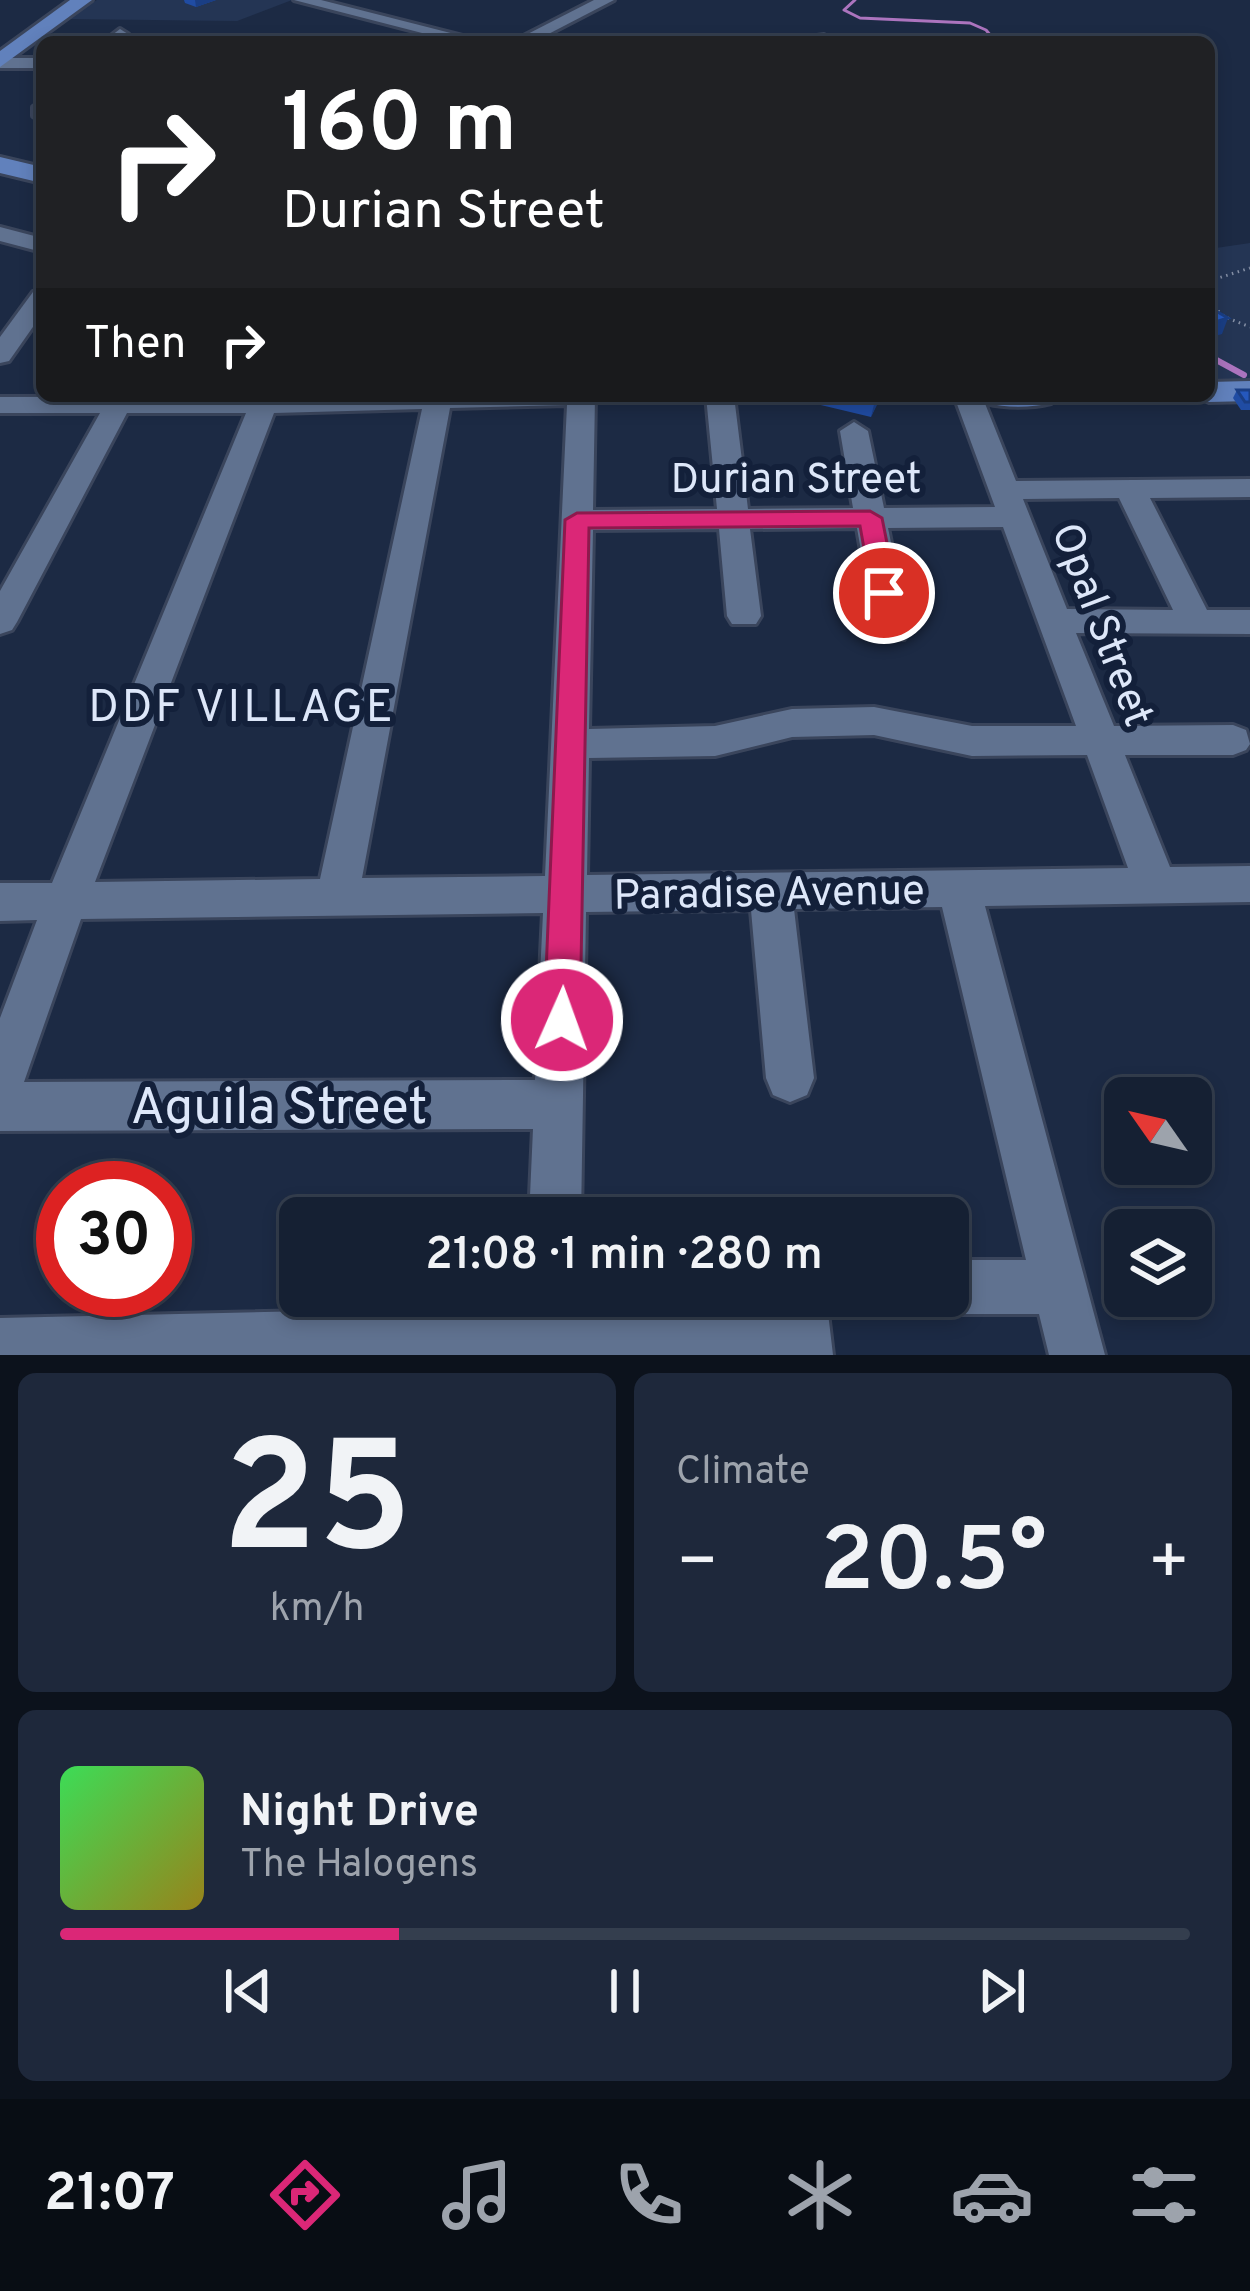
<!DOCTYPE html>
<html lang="en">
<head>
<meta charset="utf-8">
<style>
  body { margin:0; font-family:Overpass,sans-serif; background:#1e283b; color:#f1f3f6; height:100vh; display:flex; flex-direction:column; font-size:45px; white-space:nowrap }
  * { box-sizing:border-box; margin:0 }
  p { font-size:39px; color:#9da3ac }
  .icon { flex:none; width:66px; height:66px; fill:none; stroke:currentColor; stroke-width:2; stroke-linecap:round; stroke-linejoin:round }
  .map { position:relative; height:1355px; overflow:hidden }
  .details { display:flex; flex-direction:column; gap:18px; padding:18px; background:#0c121c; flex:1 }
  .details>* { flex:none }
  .top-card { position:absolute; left:36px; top:36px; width:1179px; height:366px; border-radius:18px; box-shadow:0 6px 18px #0003,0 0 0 3px #343e4e; background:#202124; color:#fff; overflow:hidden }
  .needle { width:78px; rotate:304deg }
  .fabs { position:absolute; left:1104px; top:1077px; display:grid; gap:24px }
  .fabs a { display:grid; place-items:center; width:108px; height:108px; border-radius:18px; background:#152033; box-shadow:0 6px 18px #0003,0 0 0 3px #343e4e; font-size:60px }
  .speed { position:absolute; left:36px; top:1161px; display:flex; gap:24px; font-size:60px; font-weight:700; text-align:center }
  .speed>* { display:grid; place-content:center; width:156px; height:156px; border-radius:50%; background:#152033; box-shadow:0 6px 18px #0003,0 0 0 3px #343e4e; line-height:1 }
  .speed .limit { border:18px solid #d22; background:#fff; color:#111 }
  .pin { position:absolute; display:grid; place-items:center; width:102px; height:102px; color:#fff; margin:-51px; border:6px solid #fff; border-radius:50%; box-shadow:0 3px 12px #0007 }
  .me { position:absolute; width:132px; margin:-66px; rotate:2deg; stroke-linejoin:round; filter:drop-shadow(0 0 9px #0008) }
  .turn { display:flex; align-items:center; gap:42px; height:252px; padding:0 48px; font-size:54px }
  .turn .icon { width:156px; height:156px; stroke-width:2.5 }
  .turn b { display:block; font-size:84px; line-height:102px }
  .then { display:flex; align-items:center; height:114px; padding:0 48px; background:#0003; gap:24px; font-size:45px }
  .big { font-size:90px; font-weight:600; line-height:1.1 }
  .details .card { flex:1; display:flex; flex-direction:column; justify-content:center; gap:18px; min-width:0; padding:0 42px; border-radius:18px; background:#1e283b }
  .details .dial { align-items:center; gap:0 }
  .dial b { font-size:156px; line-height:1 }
  .song { display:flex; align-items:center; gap:36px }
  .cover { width:144px; height:144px; border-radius:18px; background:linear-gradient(135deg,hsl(130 70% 55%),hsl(50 70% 35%)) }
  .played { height:12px; border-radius:6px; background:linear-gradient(90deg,#db2777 30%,#343e4e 30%) }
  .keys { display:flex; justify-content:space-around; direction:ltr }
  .heat { display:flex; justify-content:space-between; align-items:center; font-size:66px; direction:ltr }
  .details .tiles { flex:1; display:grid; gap:18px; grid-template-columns:1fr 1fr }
  .card:last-child { grid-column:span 2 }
  .trip { position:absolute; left:279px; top:1197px; width:690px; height:120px; border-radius:18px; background:#152033; box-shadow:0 6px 18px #0003,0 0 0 3px #343e4e; font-weight:600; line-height:120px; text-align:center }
  .menu { display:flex; height:192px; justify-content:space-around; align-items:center; background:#080d14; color:#9da3ac }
  .menu .icon { width:84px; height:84px }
  .menu .active { color:#db2777 }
  .menu b { font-size:54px; color:#f1f3f6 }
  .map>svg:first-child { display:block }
</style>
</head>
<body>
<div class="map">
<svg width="1250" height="1355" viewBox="0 0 1250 1355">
  <rect width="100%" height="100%" fill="#1c2a44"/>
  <g fill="#243554">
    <path d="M97 0H292L237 21 65 19Z"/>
    <path d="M1250 243V380L1209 381V249Z"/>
  </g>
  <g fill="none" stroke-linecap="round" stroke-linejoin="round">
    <path stroke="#ac74be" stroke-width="3" d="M855 0 844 10 860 18 970 23 986 30 996 42"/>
    <path stroke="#ac74be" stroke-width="6" d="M1209 356 1244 375"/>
    <g stroke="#3a455c" stroke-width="6">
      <g id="minor">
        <path d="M294 0H321L486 42H457Z"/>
        <path d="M594 0H614L533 42H512Z"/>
        <path d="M120 29 128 34 121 42H103Z"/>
        <path d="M824 35 831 42H801L803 38Z"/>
        <path d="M295 36 303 41 286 42Z"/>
        <rect x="0" y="58" width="42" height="10"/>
        <path d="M42 101V122L33 116V107Z"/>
        <path d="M0 227 42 238V252L0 241Z"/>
        <path d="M42 290V314L9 361 0 363V337L33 292Z"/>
        <path d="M595 396 593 510 717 509 706 396H734L748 509 853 508 840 431 854 422 868 431 884 508 995 507 954 396H982L1016 481 1250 479V497L1150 498 1207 610H1250V634L1076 633 1114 726 1233 725 1246 730 1250 744 1246 750 1233 755H1125L1170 867 1250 866V902L985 906 1105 1355H1049L1039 1314H948L929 1306 924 1296H948V1260H1026L942 907 794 909 814 1078 807 1095 790 1102 773 1095 766 1078 751 910 586 912 581 1218H529L533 1129 0 1131V1018L37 920 0 921V883H52L246 413H127L17 622 12 630 0 634V591L100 413H0V397ZM567 405 545 876 362 878 450 408ZM422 409 320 879 95 882 274 413ZM1119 498 1173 610 1067 609 1023 499ZM1003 527 1076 726H972L874 707 792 709 715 726 589 729 593 530 719 529 727 616 732 624H756L761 616 750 529 857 528 875 630 880 639H904L909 630 888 528ZM874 735 972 756 1087 755 1128 868 587 875 589 758 715 756 792 737ZM543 913 535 1080 24 1082 81 919Z"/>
        <path d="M525 1296H579V1309L623 1316 773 1313 772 1296H826L833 1355H0V1318L524 1306Z"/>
      </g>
    </g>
    <g stroke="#3a455c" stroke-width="6">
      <g id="major">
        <path d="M70 0H92L0 67V51Z"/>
        <path d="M0 157 42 167V183L0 173Z"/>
        <path d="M1250 381V401L1209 402 1195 396H1209V382Z"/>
        <path d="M981 396H1056L1051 403C1031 408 1006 408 986 403Z"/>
      </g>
    </g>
    <g stroke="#838ea4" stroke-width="3" stroke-dasharray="1.5 4.5" stroke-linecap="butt">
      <path d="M1209 281 1250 268"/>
      <path d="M1209 303 1225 317 1250 327"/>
    </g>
    <use href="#minor" fill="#607290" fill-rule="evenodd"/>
    <use href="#major" fill="#6181bc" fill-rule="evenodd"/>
  </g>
  <g fill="#204ca3">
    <path d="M184 0H216L196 7 185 3Z"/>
    <path d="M1237 390H1250V410H1241L1233 398Z"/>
    <path d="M783 396H880L871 417Z"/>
  </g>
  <g fill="#1a3e84">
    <path d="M195 0H216L196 7Z"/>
    <path d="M1228 318 1222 334 1209 338V324Z"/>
    <path d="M876 396H880L879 401 871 417Z"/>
  </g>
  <g fill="#2558bd" stroke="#1a3e84" stroke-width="3">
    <path d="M1209 307 1228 318 1209 324Z"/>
    <path d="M1237 390H1250V402H1245Z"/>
    <path d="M853 396H876L874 401Z"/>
  </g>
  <path fill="#db2777" stroke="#8e194d" stroke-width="3" d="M870 511 882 518 897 593 884 601 872 593 860 526 589 528 580 1020 574 1032 562 1037 549 1032 544 1020 565 520 577 513Z"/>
  <g text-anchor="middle" stroke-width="12" stroke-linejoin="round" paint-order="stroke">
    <g font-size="42" fill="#dde7f9" stroke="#13203a">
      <text x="796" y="492">Durian Street</text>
      <text transform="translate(1104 624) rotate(69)" y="15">Opal Street</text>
      <text transform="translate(769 891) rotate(-1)" y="15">Paradise Avenue</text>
    </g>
    <g font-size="45" letter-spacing="3" fill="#dde7f9" stroke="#13203a">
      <text x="242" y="721">DDF VILLAGE</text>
    </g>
    <g font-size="51" fill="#dde7f9" stroke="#13203a">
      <text x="279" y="1123">Aguila Street</text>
    </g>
  </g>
</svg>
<div class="fabs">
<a><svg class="needle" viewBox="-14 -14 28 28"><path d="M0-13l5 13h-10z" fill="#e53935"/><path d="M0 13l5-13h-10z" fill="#9da3ac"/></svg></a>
<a><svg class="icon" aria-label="layers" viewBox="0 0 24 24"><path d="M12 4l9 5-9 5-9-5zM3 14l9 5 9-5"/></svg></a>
</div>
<div class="speed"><div class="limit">30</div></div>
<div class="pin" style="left:884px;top:593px;background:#d93025"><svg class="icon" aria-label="arrive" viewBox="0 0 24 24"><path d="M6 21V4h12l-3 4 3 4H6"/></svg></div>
<svg class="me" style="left:562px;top:1020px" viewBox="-20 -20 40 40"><circle r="17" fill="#db2777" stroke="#fff" stroke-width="3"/><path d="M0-11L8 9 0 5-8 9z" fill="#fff"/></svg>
<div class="trip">21:08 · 1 min · 280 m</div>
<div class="top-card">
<div class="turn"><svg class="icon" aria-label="right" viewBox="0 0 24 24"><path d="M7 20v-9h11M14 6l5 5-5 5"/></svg><div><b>160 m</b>Durian Street</div></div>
<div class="then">Then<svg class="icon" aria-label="right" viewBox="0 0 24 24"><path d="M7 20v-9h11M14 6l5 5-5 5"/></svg></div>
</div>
</div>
<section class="details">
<div class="tiles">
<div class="card dial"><b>25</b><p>km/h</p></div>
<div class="card"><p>Climate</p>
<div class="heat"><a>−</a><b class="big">20.5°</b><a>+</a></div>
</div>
<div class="card">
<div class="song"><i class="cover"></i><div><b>Night Drive</b><p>The Halogens</p></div></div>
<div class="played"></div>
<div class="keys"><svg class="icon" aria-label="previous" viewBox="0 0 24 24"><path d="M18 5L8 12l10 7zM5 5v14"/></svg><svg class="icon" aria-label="pause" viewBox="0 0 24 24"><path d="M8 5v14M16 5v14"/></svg><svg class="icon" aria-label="next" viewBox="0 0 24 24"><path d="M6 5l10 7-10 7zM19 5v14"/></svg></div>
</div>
</div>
</section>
<nav class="menu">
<b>21:07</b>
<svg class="icon active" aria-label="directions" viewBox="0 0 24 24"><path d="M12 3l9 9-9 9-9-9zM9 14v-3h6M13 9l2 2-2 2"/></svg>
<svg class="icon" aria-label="music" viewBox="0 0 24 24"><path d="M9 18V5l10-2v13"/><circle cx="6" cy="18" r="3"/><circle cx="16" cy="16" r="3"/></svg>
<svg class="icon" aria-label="phone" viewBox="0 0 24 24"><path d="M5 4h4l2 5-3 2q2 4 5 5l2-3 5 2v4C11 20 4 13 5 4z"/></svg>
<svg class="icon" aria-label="climate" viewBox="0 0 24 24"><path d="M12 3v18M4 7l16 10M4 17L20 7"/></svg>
<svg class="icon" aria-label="car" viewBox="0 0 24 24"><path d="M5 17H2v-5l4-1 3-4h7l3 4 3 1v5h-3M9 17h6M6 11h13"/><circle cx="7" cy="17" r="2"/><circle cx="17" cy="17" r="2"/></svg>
<svg class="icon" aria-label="filters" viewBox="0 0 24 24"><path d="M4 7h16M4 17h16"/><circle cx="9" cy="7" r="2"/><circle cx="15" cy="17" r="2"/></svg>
</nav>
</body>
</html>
